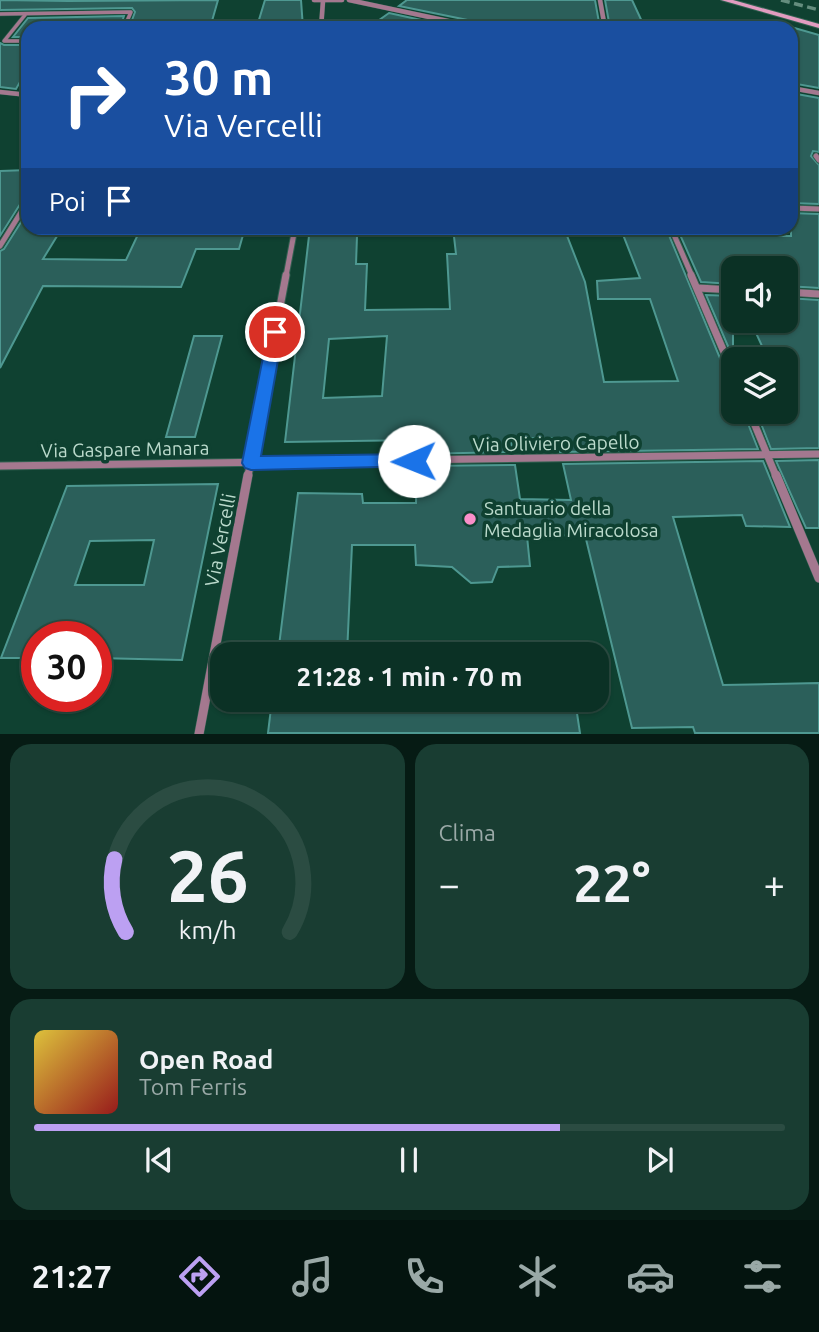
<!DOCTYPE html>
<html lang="it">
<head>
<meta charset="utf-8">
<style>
  body { margin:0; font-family:Ubuntu,sans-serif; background:#193d32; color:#f1f3f6; height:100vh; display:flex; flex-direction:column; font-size:26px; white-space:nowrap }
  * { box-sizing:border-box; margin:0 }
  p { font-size:23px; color:#9aa9a7 }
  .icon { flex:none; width:38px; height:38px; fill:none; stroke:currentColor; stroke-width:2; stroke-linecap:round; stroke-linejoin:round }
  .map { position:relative; height:734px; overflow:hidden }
  .panel { display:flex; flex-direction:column; gap:10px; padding:10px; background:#061b14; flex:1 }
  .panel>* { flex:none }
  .guide { position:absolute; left:21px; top:21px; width:777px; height:214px; border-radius:21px; box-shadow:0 2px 5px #0004,0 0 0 2px #2b4c42; background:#1a4fa0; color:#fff; overflow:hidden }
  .controls { position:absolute; left:721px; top:256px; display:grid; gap:14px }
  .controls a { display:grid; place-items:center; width:77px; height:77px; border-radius:14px; background:#0b3125; box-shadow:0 2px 5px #0004,0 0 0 2px #2b4c42; font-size:35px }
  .speed { position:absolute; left:21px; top:621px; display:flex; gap:14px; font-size:35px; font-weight:700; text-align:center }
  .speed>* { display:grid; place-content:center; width:91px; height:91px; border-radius:50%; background:#0b3125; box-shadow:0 2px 5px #0004,0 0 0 2px #2b4c42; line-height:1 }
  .speed .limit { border:10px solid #d22; background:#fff; color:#111 }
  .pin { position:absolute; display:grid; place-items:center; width:60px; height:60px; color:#fff; margin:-30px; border:4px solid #fff; border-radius:50%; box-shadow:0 2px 7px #0007 }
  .me { position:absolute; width:77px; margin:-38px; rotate:269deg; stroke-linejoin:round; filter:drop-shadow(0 0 5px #0008) }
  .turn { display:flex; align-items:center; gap:24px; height:147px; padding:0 28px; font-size:32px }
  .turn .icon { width:91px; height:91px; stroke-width:2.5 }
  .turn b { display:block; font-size:49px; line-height:60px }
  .then { display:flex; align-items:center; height:66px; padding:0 28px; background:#0003; gap:14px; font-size:26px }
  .big { font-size:52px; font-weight:600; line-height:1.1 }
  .panel .card { flex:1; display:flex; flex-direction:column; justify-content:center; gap:10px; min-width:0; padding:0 24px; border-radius:21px; background:#193d32 }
  .panel .dial { align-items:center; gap:0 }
  .dial svg { height:182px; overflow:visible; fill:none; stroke:#2b4c42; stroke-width:7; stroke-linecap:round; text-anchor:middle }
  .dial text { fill:#f1f3f6; stroke:none }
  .song { display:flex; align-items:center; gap:21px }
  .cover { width:84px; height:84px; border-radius:10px; background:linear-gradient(135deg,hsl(50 70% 55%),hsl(0 70% 35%)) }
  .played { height:7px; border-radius:4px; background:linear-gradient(90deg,#bca0f2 70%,#2b4c42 70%) }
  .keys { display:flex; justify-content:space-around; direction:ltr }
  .heat { display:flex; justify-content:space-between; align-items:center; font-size:38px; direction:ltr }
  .panel .tiles { flex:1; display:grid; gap:10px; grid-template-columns:1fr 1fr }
  .card:last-child { grid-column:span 2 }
  .trip { position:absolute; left:210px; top:642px; width:399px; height:70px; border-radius:21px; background:#0b3125; box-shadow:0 2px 5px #0004,0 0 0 2px #2b4c42; font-weight:600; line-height:70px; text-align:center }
  .tabs { display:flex; height:112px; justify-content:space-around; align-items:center; background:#04140f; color:#9aa9a7 }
  .tabs .icon { width:49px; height:49px }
  .tabs .on { color:#bca0f2 }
  .tabs b { font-size:32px; color:#f1f3f6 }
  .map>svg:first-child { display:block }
</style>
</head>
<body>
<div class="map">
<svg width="819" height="734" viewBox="0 0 819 734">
  <rect width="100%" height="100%" fill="#0f4131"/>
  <g fill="#2b5f5a" stroke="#4e9891" stroke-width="2" fill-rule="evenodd">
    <path d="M0 0 68 1 218 0 210 28H129L135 12 132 8 0 10Z"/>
    <path d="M265 0H301L303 28H264V23H258Z"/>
    <path d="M407 0H595L600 28H486L482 23 399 6Z"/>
    <path d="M605 0H632L645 28H610Z"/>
    <path d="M389 13 458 28H400L375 23Z"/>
    <path d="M124 16 120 28H28V37H13L28 18Z"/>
    <path d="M791 27 819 35V88L791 83Z"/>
    <path d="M0 43 4 45H28V68L16 89 0 87Z"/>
    <path d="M791 93 819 98V152L813 151 811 156 819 165V204L791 203Z"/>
    <path d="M28 170V196L24 198 0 236V171Z"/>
    <path d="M28 211V228H62L43 259 126 260 141 228H245L239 249H196L181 287 43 286 0 368V251L4 249Z"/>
    <path d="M791 213 819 214V288L786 286V263H733V284L701 282 677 228H734L740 236H791Z"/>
    <path d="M453 228H564L585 282 604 382 678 381 650 299H598L597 281 640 278 622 232 628 231V228H666L727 375 733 379V411H743L758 449 560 452 557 438H511L513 452 418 454V440L285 442 309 236H357L356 264H367L365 310 450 309 447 254H456ZM387 336 382 396 323 398 329 339Z"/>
    <path d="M706 295 733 296V358Z"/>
    <path d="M786 298 819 300V448L771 449 756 411H792L786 397V359H768L750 320H786Z"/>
    <path d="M194 336H222L195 437H166Z"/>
    <path d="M819 460V528H806L776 461Z"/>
    <path d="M763 461 790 527 746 526 742 515 673 517 723 685 819 683V733H695L693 727 632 728 585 535 527 536 530 566 498 567 492 582 471 583 452 567 416 565 415 545H352L347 654H278L298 493 362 494 363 503H416L417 466 515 465 520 499 571 500 563 464Z"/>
    <path d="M218 484 182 660 96 658V637H37V658H1L67 486ZM154 540 144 585H75L90 541Z"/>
    <path d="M272 700H575L580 733H268Z"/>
  </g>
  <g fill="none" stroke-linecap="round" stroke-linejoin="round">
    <g stroke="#316050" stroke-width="4.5">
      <g id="service">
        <path d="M0 14 131 12 124 28"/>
        <path d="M25 15 4 41H28"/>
      </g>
    </g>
    <g stroke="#316050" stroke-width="5">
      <g id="minor-far3">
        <path d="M314 0H342"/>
        <path d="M349 0 481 28"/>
        <path d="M600 0 605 28"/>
        <path d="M321 28 323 1"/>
        <path d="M791 88 819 93"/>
        <path d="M0 92 28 95"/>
      </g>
    </g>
    <g stroke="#316050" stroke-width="7">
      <g id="minor-far2">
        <path d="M816 156 819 160"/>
        <path d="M791 208 819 209"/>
        <path d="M671 228 692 276"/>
        <path d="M0 246 28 201"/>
        <path d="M286 276 295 228"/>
      </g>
    </g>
    <g stroke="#316050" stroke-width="9">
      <g id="minor-far1">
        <path d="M691 275 733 373"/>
        <path d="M698 288 733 290"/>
        <path d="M786 292 819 294"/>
        <path d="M749 411 776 476"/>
        <path d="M0 466 819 454"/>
        <path d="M248 476 286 275"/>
      </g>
    </g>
    <g stroke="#316050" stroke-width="10">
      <g id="minor">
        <path d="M776 475 819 578"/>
        <path d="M199 734 248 475"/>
      </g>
    </g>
    <g stroke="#316050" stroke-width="2">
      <path id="secondary" d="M721 0H733L819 24V28Z"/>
    </g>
    <use href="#service" stroke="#a4788f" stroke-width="3.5"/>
    <use href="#minor-far3" stroke="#a4788f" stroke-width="4.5"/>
    <use href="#minor-far2" stroke="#a4788f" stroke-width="5"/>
    <use href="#minor-far1" stroke="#a4788f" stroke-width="7"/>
    <use href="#minor" stroke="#a4788f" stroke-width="9"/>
    <use href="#secondary" fill="#e29cc0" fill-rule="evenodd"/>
    <path stroke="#648d7e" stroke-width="3.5" stroke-dasharray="9 4.5" stroke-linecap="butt" d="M781 0 819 10"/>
  </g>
  <path fill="#1a73e8" stroke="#114b97" stroke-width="2" d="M275 327 283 332 261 456 414 454 421 456 423 461 421 466 251 470 245 468 242 463 268 332Z"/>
  <circle fill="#f98fc9" stroke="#0f4131" stroke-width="2.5" cx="470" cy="519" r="7"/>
  <g text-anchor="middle" stroke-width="7" stroke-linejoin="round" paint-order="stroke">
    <g font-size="19" fill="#bbdacc" stroke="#0f4131">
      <text transform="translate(556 443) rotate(-1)" y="7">Via Oliviero Capello</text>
      <text transform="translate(125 449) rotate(-1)" y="7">Via Gaspare Manara</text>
      <text transform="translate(220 540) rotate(-79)" y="7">Via Vercelli</text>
    </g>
    <g font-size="19" fill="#bbdacc" stroke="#0f4131" text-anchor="start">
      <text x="484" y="515">Santuario della<tspan x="484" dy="22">Medaglia Miracolosa</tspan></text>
    </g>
  </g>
</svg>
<div class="controls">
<a><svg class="icon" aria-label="sound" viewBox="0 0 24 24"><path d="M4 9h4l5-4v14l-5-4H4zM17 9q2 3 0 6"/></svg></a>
<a><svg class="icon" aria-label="layers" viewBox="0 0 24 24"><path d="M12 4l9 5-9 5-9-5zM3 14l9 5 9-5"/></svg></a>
</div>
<div class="speed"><div class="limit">30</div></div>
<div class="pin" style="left:275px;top:332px;background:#d93025"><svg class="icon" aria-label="arrive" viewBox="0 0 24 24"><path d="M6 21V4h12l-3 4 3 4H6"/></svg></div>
<svg class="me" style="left:414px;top:461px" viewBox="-20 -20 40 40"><circle r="19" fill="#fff"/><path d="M0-13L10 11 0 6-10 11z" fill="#1a73e8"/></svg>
<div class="trip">21:28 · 1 min · 70 m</div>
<div class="guide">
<div class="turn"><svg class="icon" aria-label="right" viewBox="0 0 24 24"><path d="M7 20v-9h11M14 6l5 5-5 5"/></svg><div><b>30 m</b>Via Vercelli</div></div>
<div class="then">Poi<svg class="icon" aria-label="arrive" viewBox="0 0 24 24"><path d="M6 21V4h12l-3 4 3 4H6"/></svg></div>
</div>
</div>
<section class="panel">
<div class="tiles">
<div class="card dial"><svg viewBox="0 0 100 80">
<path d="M14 69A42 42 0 1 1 86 69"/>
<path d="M14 69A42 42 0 0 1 9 37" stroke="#bca0f2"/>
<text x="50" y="56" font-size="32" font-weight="700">26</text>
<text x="50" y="72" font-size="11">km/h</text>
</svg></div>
<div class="card"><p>Clima</p>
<div class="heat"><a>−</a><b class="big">22°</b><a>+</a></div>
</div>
<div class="card">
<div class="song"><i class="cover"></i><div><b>Open Road</b><p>Tom Ferris</p></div></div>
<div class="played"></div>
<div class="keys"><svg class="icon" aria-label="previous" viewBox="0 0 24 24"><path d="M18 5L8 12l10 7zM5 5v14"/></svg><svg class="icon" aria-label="pause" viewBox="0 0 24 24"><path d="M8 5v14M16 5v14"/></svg><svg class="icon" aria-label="next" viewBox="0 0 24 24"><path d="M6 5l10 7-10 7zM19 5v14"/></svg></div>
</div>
</div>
</section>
<nav class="tabs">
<b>21:27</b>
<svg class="icon on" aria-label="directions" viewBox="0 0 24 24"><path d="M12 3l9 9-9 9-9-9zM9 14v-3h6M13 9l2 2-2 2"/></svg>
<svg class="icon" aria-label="music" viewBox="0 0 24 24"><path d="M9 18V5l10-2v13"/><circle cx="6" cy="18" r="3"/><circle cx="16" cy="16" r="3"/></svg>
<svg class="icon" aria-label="phone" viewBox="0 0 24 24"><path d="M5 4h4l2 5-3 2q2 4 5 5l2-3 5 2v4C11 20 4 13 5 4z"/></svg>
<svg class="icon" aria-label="climate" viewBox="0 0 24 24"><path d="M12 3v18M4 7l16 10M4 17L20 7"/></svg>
<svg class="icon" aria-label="car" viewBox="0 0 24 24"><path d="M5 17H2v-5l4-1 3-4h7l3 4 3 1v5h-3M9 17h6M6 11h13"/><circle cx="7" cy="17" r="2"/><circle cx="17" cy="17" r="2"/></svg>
<svg class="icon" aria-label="filters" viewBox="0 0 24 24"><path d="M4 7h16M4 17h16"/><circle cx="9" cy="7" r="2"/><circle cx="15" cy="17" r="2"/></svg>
</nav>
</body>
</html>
